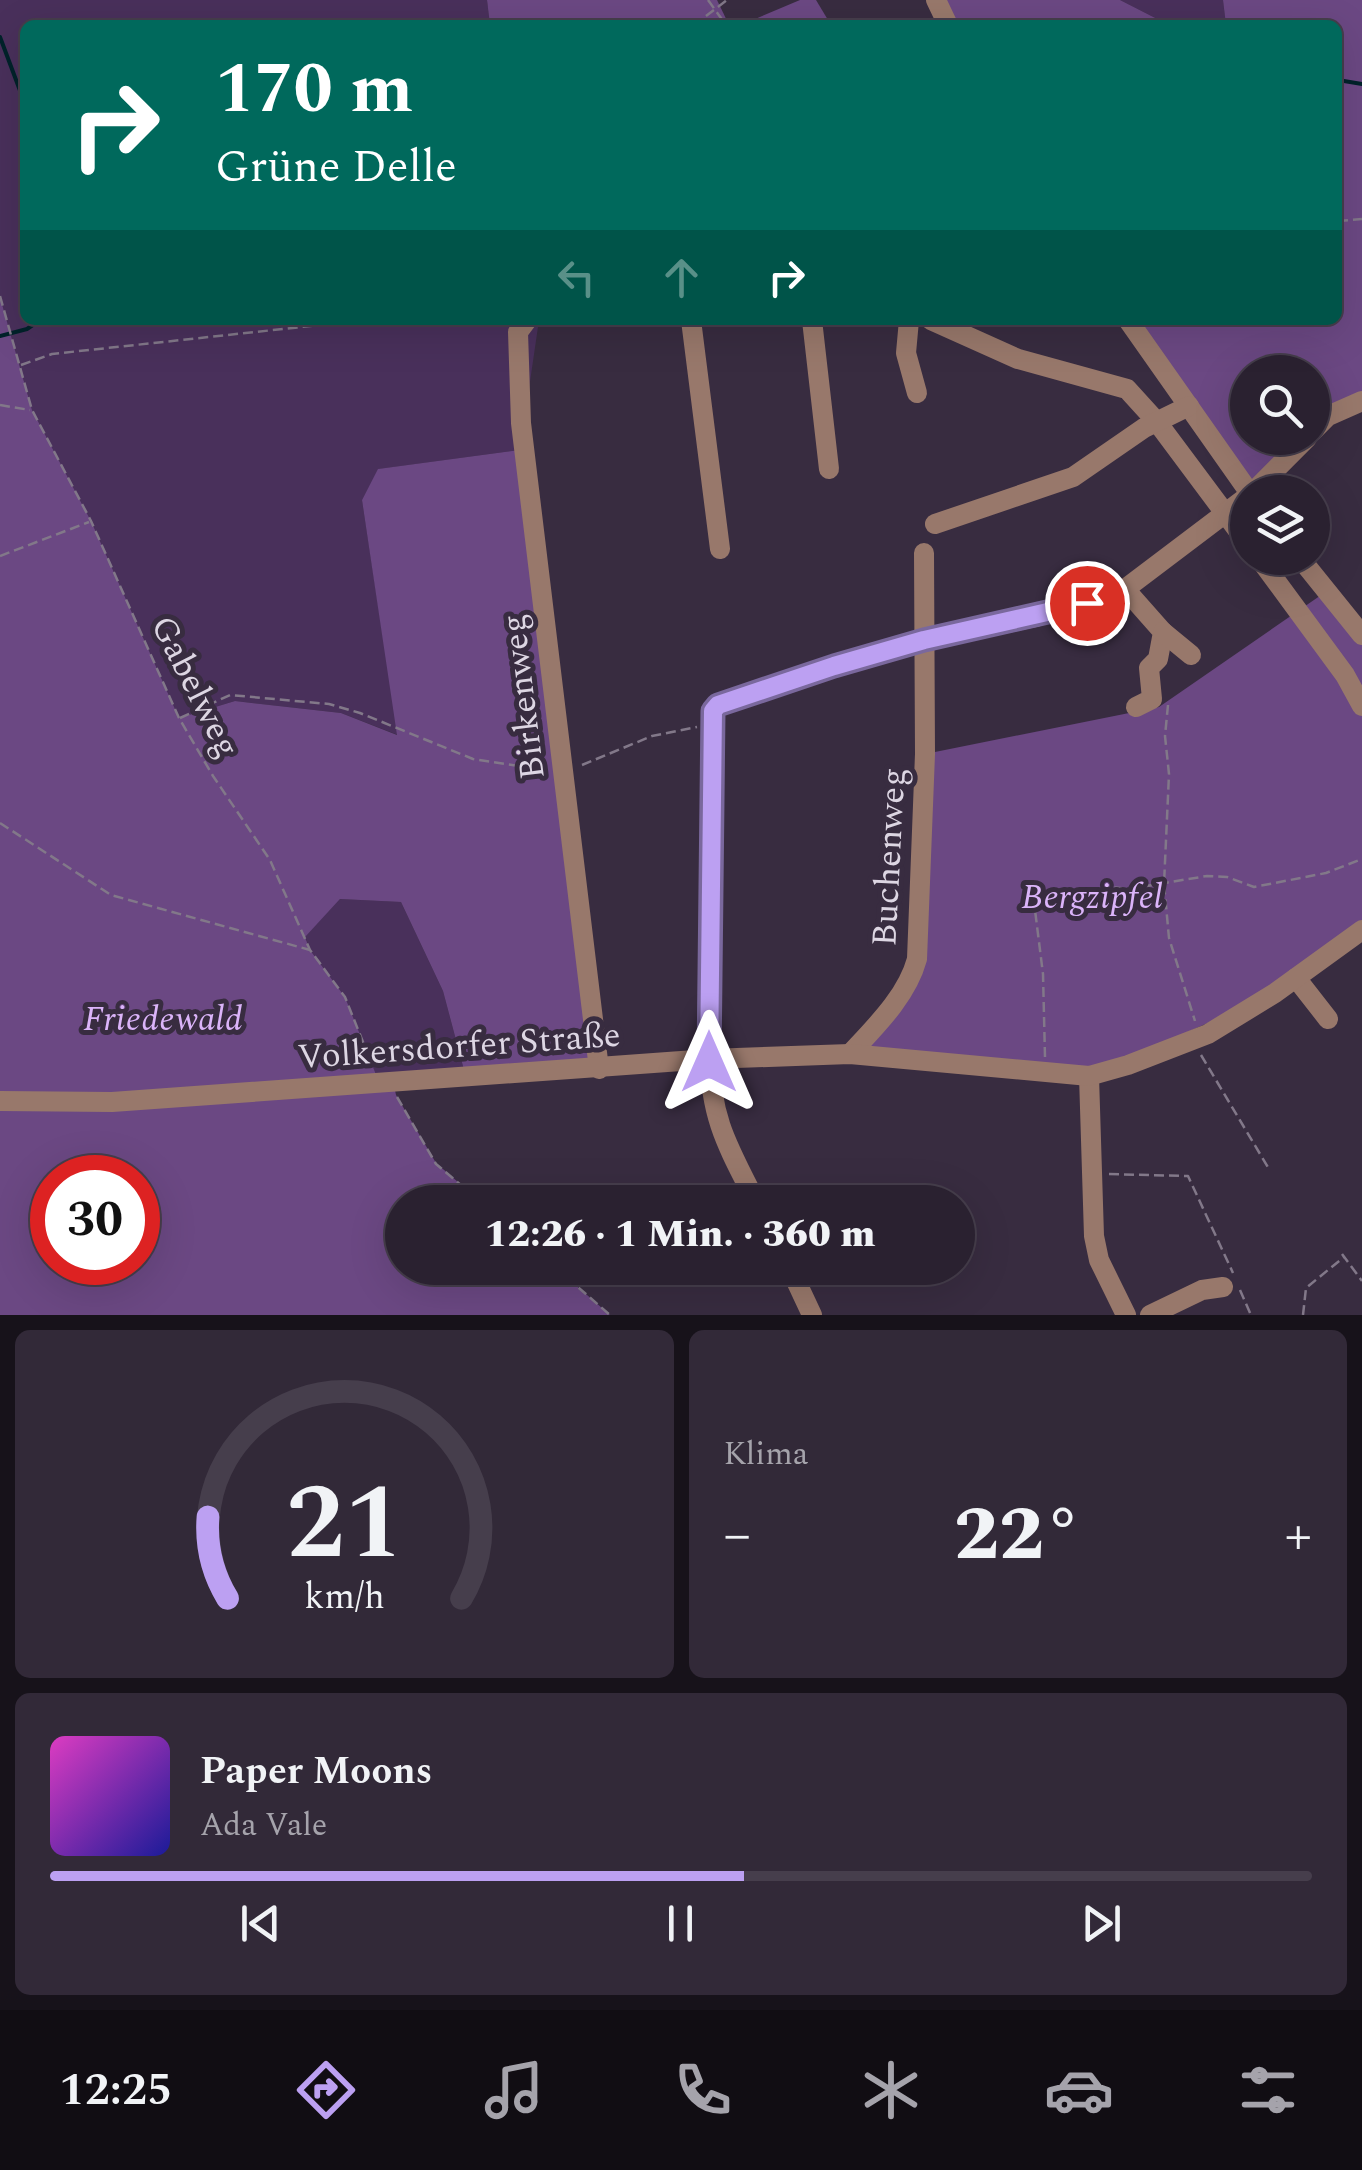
<!DOCTYPE html>
<html lang="de">
<head>
<meta charset="utf-8">
<style>
  body { margin:0; font-family:Spectral,serif; background:#322938; color:#f1f3f6; height:100vh; display:flex; flex-direction:column; font-size:38px; white-space:nowrap }
  * { box-sizing:border-box; margin:0 }
  p { font-size:32px; color:#a5a3ab }
  .icon { flex:none; width:55px; height:55px; fill:none; stroke:currentColor; stroke-width:2; stroke-linecap:round; stroke-linejoin:round }
  .map { position:relative; height:1315px; overflow:hidden }
  .drawer { display:flex; flex-direction:column; gap:15px; padding:15px; background:#17121a; flex:1 }
  .drawer>* { flex:none }
  .guide { position:absolute; left:20px; top:20px; width:1322px; height:305px; border-radius:15px; box-shadow:0 10px 40px #0002,0 0 0 2px #463e4c; background:#00695c; color:#fff; overflow:hidden }
  .controls { position:absolute; left:1230px; top:355px; display:grid; gap:20px }
  .controls a { display:grid; place-items:center; width:100px; height:100px; border-radius:50%; background:#2a2130; box-shadow:0 10px 40px #0002,0 0 0 2px #463e4c; font-size:50px }
  .speed { position:absolute; left:30px; top:1155px; display:flex; gap:20px; font-size:50px; font-weight:700; text-align:center }
  .speed>* { display:grid; place-content:center; width:130px; height:130px; border-radius:50%; background:#2a2130; box-shadow:0 10px 40px #0002,0 0 0 2px #463e4c; line-height:1 }
  .speed .limit { border:15px solid #d22; background:#fff; color:#111 }
  .pin { position:absolute; display:grid; place-items:center; width:85px; height:85px; color:#fff; margin:-42px; border:5px solid #fff; border-radius:50%; box-shadow:0 2px 10px #0007 }
  .me { position:absolute; width:110px; margin:-55px; rotate:0deg; stroke-linejoin:round; filter:drop-shadow(0 0 8px #0008) }
  .turn { display:flex; align-items:center; gap:35px; height:210px; padding:0 30px; font-size:45px }
  .turn .icon { width:130px; height:130px; stroke-width:2.5 }
  .turn b { display:block; font-size:70px; line-height:85px }
  .lanes { display:flex; align-items:center; height:95px; padding:0 30px; background:#0003; justify-content:center; gap:50px; direction:ltr }
  .lanes .off { opacity:.35 }
  .big { font-size:75px; font-weight:800; line-height:1.1 }
  .drawer .card { flex:1; display:flex; flex-direction:column; justify-content:center; gap:15px; min-width:0; padding:0 35px; border-radius:15px; background:#322938 }
  .drawer .dial { align-items:center; gap:0 }
  .dial svg { height:260px; overflow:visible; fill:none; stroke:#463e4c; stroke-width:7; stroke-linecap:round; text-anchor:middle }
  .dial text { fill:#f1f3f6; stroke:none }
  .song { display:flex; align-items:center; gap:30px }
  .cover { width:120px; height:120px; border-radius:15px; background:linear-gradient(135deg,hsl(310 70% 55%),hsl(240 70% 35%)) }
  .played { height:10px; border-radius:5px; background:linear-gradient(90deg,#bca0f2 55%,#463e4c 55%) }
  .keys { display:flex; justify-content:space-around; direction:ltr }
  .heat { display:flex; justify-content:space-between; align-items:center; font-size:55px; direction:ltr }
  .drawer .tiles { flex:1; display:grid; gap:15px; grid-template-columns:1fr 1fr }
  .card:last-child { grid-column:span 2 }
  .trip { position:absolute; left:385px; top:1185px; width:590px; height:100px; border-radius:50px; background:#2a2130; box-shadow:0 10px 40px #0002,0 0 0 2px #463e4c; font-weight:800; line-height:100px; text-align:center }
  .dock { display:flex; height:160px; justify-content:space-around; align-items:center; background:#110d13; color:#a5a3ab }
  .dock .icon { width:70px; height:70px }
  .dock .selected { color:#bca0f2 }
  .dock b { font-size:45px; color:#f1f3f6 }
  .map>svg:first-child { display:block }
</style>
</head>
<body>
<div class="map">
<svg width="1362" height="1315" viewBox="0 0 1362 1315">
  <rect width="100%" height="100%" fill="#382c40"/>
  <g fill="#49305b">
    <path d="M0 0H487L490 25H25V320H539L520 450 379 469 362 500 398 735 341 713 235 701 179 718 91 521 32 410 0 297Z"/>
    <path d="M1120 0H1223L1226 25H1169Z"/>
    <path d="M340 899 401 902 443 991 464 1070 376 1075 345 997 310 950 305 936Z"/>
  </g>
  <g fill="#6b4883" fill-rule="evenodd">
    <path d="M487 0H717L729 25H490Z"/>
    <path d="M800 0H816L831 25H741Z"/>
    <path d="M928 0H1120L1169 25H941Z"/>
    <path d="M1223 0H1362V396L1313 422 1312 372H1248V438H1297L1242 491 1121 320H1338V25H1226Z"/>
    <path d="M0 297 32 410 91 521 179 718 235 701 341 713 397 735 362 500 378 469 520 450 596 1063 464 1070 443 991 401 902 340 899 305 937 310 950 345 997 379 1082 393 1081 396 1095 436 1163 481 1202H402V1268H556L610 1315H0ZM52 1178H138V1262H52Z"/>
    <path d="M1327 591 1362 635V930L1275 993 1089 1076 850 1054 912 977 925 754 1159 707Z"/>
  </g>
  <g fill="none" stroke-linecap="round" stroke-linejoin="round">
    <g stroke="#01222a" stroke-width="4">
      <path d="M0 37 25 104"/>
      <path d="M1338 80 1362 84"/>
      <path d="M0 336 27 329 40 320"/>
    </g>
    <g stroke="#827889" stroke-width="2.5" stroke-dasharray="10 5" stroke-linecap="butt">
      <path d="M708 0 726 25"/>
      <path d="M694 25 727 0"/>
      <path d="M1338 221 1362 219"/>
      <path d="M0 296 32 410 91 521 179 718 213 776 270 860 310 950 345 997 373 1067"/>
      <path d="M21 365 52 354 366 320"/>
      <path d="M0 405 30 410"/>
      <path d="M0 556 89 522"/>
      <path d="M1168 705 1165 736 1169 774 1164 884 1169 938 1195 1021"/>
      <path d="M180 718 230 695 329 704 360 713 473 759 546 770"/>
      <path d="M582 765 652 736 697 727"/>
      <path d="M0 823 111 895 310 950"/>
      <path d="M1201 1055 1269 1169"/>
      <path d="M1045 1057 1043 974 1034 902 1053 906 1077 894 1110 887 1128 889 1207 876 1227 877 1254 887 1326 873 1362 859"/>
      <path d="M397 1097 436 1164 481 1202"/>
      <path d="M1109 1174 1188 1176 1233 1273"/>
      <path d="M1342 1254 1362 1281"/>
      <path d="M556 1268 610 1315"/>
      <path d="M1240 1290 1251 1315"/>
      <path d="M1303 1315 1306 1288 1344 1257"/>
    </g>
    <g stroke="#98786b" stroke-width="20">
      <path d="M936 0 948 25"/>
      <path d="M527 320 518 332 521 423 599 1069"/>
      <path d="M691 320 720 549"/>
      <path d="M812 320 829 469"/>
      <path d="M909 320 906 353 917 393"/>
      <path d="M931 320 1018 359 1127 389 1157 422 1248 544"/>
      <path d="M1128 320 1249 492"/>
      <path d="M1312 432 1328 416 1362 401"/>
      <path d="M1253 492 1307 438"/>
      <path d="M935 524 1073 477 1144 428 1189 406"/>
      <path d="M1259 558 1345 675 1362 706"/>
      <path d="M1300 558 1362 635"/>
      <path d="M1125 589 1163 632 1158 659 1149 668 1152 699 1136 707"/>
      <path d="M1163 632 1191 655"/>
      <path d="M1296 978 1328 1019"/>
      <path d="M850 1054C876 1026 907 996 917 959L925 754 924 553"/>
      <path d="M1089 1076 1094 1236 1099 1260 1126 1315"/>
      <path d="M0 1101 112 1102 709 1059 850 1054 1089 1076 1128 1065 1208 1034 1275 993 1362 930"/>
      <path d="M756 1202C727 1145 711 1120 709 1053L713 711 718 705 834 666 924 640 1036 617 1125 589 1248 496"/>
      <path d="M790 1268 812 1315"/>
      <path d="M1150 1315 1202 1290 1223 1287"/>
    </g>
  </g>
  <g fill="none" stroke-linecap="round" stroke-linejoin="round">
    <g stroke="#7a689d" stroke-width="25">
      <path id="route" d="M709 1062 713 711 718 705 834 666 924 640 1087 603"/>
    </g>
    <use href="#route" stroke="#bca0f2" stroke-width="18"/>
  </g>
  <g text-anchor="middle" stroke-width="10" stroke-linejoin="round" paint-order="stroke">
    <g font-size="35" fill="#ddd6e3" stroke="#382c40">
      <text transform="translate(196 686) rotate(63)" y="12">Gabelweg</text>
      <text transform="translate(522 697) rotate(-97)" y="12">Birkenweg</text>
      <text transform="translate(888 857) rotate(-87)" y="12">Buchenweg</text>
      <text transform="translate(459 1045) rotate(-4)" y="12">Volkersdorfer Straße</text>
    </g>
    <g font-size="35" font-style="italic" fill="#dbb4f9" stroke="#382c40">
      <text x="1092" y="908">Bergzipfel</text>
      <text x="163" y="1030">Friedewald</text>
    </g>
  </g>
</svg>
<div class="controls">
<a><svg class="icon" aria-label="search" viewBox="0 0 24 24"><circle cx="10" cy="10" r="6"/><path d="M15 15l6 6"/></svg></a>
<a><svg class="icon" aria-label="layers" viewBox="0 0 24 24"><path d="M12 4l9 5-9 5-9-5zM3 14l9 5 9-5"/></svg></a>
</div>
<div class="speed"><div class="limit">30</div></div>
<div class="pin" style="left:1087px;top:603px;background:#d93025"><svg class="icon" aria-label="arrive" viewBox="0 0 24 24"><path d="M6 21V4h12l-3 4 3 4H6"/></svg></div>
<svg class="me" style="left:709px;top:1062px" viewBox="-20 -20 40 40"><path d="M0-17L14 15 0 8-14 15z" fill="#bca0f2" stroke="#fff" stroke-width="4"/></svg>
<div class="trip">12:26 · 1 Min. · 360 m</div>
<div class="guide">
<div class="turn"><svg class="icon" aria-label="right" viewBox="0 0 24 24"><path d="M7 20v-9h11M14 6l5 5-5 5"/></svg><div><b>170 m</b>Grüne Delle</div></div>
<div class="lanes"><svg class="icon off" aria-label="left" viewBox="0 0 24 24"><path d="M17 20v-9H6M10 6l-5 5 5 5"/></svg><svg class="icon off" aria-label="ahead" viewBox="0 0 24 24"><path d="M12 20V5M6 11l6-6 6 6"/></svg><svg class="icon" aria-label="right" viewBox="0 0 24 24"><path d="M7 20v-9h11M14 6l5 5-5 5"/></svg></div>
</div>
</div>
<section class="drawer">
<div class="tiles">
<div class="card dial"><svg viewBox="0 0 100 80">
<path d="M14 69A42 42 0 1 1 86 69"/>
<path d="M14 69A42 42 0 0 1 8 44" stroke="#bca0f2"/>
<text x="50" y="56" font-size="32" font-weight="700">21</text>
<text x="50" y="72" font-size="11">km/h</text>
</svg></div>
<div class="card"><p>Klima</p>
<div class="heat"><a>−</a><b class="big">22°</b><a>+</a></div>
</div>
<div class="card">
<div class="song"><i class="cover"></i><div><b>Paper Moons</b><p>Ada Vale</p></div></div>
<div class="played"></div>
<div class="keys"><svg class="icon" aria-label="previous" viewBox="0 0 24 24"><path d="M18 5L8 12l10 7zM5 5v14"/></svg><svg class="icon" aria-label="pause" viewBox="0 0 24 24"><path d="M8 5v14M16 5v14"/></svg><svg class="icon" aria-label="next" viewBox="0 0 24 24"><path d="M6 5l10 7-10 7zM19 5v14"/></svg></div>
</div>
</div>
</section>
<nav class="dock">
<b>12:25</b>
<svg class="icon selected" aria-label="directions" viewBox="0 0 24 24"><path d="M12 3l9 9-9 9-9-9zM9 14v-3h6M13 9l2 2-2 2"/></svg>
<svg class="icon" aria-label="music" viewBox="0 0 24 24"><path d="M9 18V5l10-2v13"/><circle cx="6" cy="18" r="3"/><circle cx="16" cy="16" r="3"/></svg>
<svg class="icon" aria-label="phone" viewBox="0 0 24 24"><path d="M5 4h4l2 5-3 2q2 4 5 5l2-3 5 2v4C11 20 4 13 5 4z"/></svg>
<svg class="icon" aria-label="climate" viewBox="0 0 24 24"><path d="M12 3v18M4 7l16 10M4 17L20 7"/></svg>
<svg class="icon" aria-label="car" viewBox="0 0 24 24"><path d="M5 17H2v-5l4-1 3-4h7l3 4 3 1v5h-3M9 17h6M6 11h13"/><circle cx="7" cy="17" r="2"/><circle cx="17" cy="17" r="2"/></svg>
<svg class="icon" aria-label="filters" viewBox="0 0 24 24"><path d="M4 7h16M4 17h16"/><circle cx="9" cy="7" r="2"/><circle cx="15" cy="17" r="2"/></svg>
</nav>
</body>
</html>
